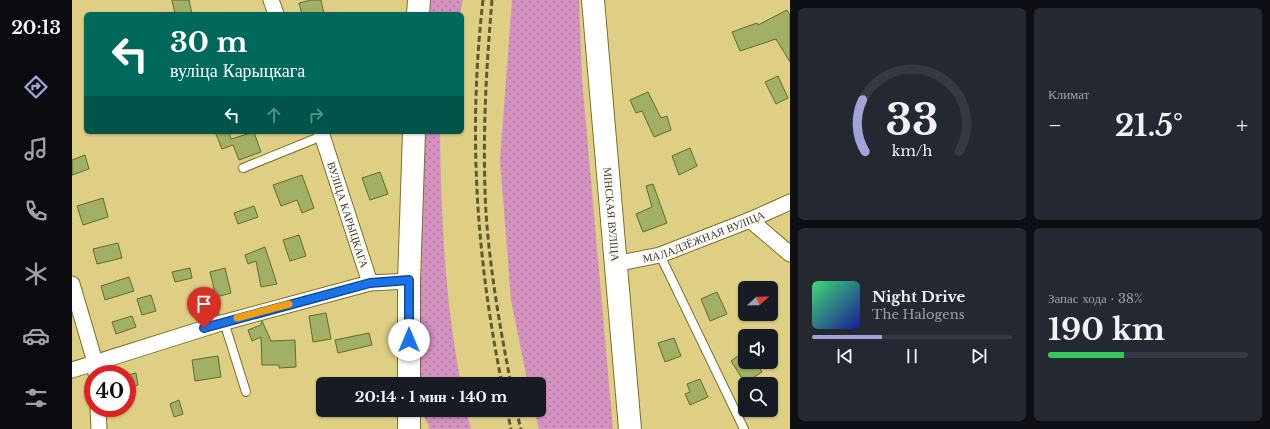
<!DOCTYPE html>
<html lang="ru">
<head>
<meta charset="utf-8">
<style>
  body { margin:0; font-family:"Libre Baskerville",serif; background:#242831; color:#f1f3f6; height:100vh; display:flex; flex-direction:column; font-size:15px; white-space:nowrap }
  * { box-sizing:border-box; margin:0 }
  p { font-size:13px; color:#9ea1a6 }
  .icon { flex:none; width:22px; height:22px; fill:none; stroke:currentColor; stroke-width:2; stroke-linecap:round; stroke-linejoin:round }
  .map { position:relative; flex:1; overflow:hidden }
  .panel { display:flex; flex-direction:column; gap:8px; padding:8px; background:#0d0f14; width:480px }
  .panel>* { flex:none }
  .banner { position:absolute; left:12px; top:12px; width:380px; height:122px; border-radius:6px; box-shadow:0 1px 3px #0004; background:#00695c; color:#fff; overflow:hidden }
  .needle { width:26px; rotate:68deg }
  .controls { position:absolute; left:666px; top:281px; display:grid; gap:8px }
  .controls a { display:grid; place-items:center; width:40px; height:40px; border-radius:6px; background:#171b24; box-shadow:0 1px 3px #0004; font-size:20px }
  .speed { position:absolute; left:12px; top:365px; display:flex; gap:8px; font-size:20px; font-weight:700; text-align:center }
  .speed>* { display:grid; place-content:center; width:52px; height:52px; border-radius:50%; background:#171b24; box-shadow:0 1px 3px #0004; line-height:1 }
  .speed .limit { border:6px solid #d22; background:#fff; color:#111 }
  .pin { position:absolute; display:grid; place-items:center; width:34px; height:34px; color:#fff; margin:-41px -17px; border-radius:50% 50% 50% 0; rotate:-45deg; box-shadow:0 0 4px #0007 }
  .pin .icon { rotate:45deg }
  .me { position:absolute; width:44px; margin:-22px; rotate:0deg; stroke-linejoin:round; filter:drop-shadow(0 0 3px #0008) }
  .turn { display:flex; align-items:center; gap:14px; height:84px; padding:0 20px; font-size:18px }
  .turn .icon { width:52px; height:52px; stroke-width:2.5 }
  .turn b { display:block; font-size:28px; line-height:34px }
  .lanes { display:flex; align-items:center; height:38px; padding:0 20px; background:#0003; justify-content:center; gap:20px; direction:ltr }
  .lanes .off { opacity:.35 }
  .big { font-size:30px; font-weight:700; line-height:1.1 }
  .panel .widget { flex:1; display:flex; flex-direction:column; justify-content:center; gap:6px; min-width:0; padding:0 14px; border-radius:6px; background:#242831 }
  .panel .dial { align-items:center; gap:0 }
  .dial svg { height:104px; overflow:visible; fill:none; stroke:#363941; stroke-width:7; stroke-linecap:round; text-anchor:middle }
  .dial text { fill:#f1f3f6; stroke:none }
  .song { display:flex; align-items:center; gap:12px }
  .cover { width:48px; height:48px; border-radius:6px; background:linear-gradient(135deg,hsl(140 70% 55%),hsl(240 70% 35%)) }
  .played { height:4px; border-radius:2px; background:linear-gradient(90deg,#a4a3d9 35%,#363941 35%) }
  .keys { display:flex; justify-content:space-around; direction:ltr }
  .heat { display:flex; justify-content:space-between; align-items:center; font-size:22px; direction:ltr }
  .charge { height:6px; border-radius:3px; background:linear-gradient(90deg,#34c759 38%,#363941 0) }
  .panel .tiles { flex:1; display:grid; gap:8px; grid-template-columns:repeat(2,1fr) }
  .trip { position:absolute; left:244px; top:377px; width:230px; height:40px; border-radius:6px; background:#171b24; box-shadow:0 1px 3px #0004; font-weight:700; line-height:40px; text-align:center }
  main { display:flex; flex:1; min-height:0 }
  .tabs { display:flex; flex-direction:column; width:72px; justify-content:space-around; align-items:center; background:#090b0e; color:#9ea1a6 }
  .tabs .icon { width:28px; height:28px }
  .tabs .current { color:#a4a3d9 }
  .tabs b { font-size:18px; color:#f1f3f6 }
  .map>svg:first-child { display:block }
</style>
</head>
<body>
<main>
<nav class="tabs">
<b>20:13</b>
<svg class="icon current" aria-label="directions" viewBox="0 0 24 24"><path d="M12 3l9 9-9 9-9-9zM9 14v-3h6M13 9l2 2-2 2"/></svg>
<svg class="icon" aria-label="music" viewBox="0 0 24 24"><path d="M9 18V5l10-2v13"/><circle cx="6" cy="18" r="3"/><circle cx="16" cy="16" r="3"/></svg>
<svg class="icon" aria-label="phone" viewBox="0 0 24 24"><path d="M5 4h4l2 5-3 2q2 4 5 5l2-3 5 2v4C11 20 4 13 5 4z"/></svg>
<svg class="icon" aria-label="climate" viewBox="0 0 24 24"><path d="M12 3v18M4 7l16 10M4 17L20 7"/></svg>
<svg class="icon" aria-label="car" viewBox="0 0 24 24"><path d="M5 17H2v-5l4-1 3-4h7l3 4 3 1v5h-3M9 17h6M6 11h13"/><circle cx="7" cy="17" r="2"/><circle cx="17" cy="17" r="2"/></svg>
<svg class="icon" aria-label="filters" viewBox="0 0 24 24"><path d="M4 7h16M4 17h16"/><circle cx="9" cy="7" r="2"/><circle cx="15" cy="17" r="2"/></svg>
</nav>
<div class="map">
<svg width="718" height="429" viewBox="0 0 718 429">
  <defs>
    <pattern id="grass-dots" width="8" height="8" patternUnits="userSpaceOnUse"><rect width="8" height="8" fill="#d492c0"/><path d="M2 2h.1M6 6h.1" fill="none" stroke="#ad789b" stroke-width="1.8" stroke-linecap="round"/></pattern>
  </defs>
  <rect width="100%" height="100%" fill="#dfcf84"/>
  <g fill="url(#grass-dots)">
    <path d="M356 0H391L388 14H356Z"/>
    <path d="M440 0H507L510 79 541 429H467L462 410H467V384H456L439 300 428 160Z"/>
    <path d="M352 132H368C369 217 373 300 389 384H347Z"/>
    <path d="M349 410H394L399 429H358Z"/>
  </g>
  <g fill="#a1af67" stroke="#616d25">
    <path d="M100 0H117L120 14H103Z"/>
    <path d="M239 0H249L252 14H230L227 3Z"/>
    <path d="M715 10 718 15V62L704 39 668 51 660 32 685 23 686 25Z"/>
    <path d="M706 76 716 98 704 104 693 82Z"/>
    <path d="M576 92 589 118 595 116 599 130 582 137 570 111 564 113 558 100Z"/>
    <path d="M143 132H157L159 139 182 132 189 152 167 160 161 145 150 149Z"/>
    <path d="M618 148 625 166 607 175 600 156Z"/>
    <path d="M13 155 17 169 0 175V160Z"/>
    <path d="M308 172 316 194 298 200 290 178Z"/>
    <path d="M230 175 242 208 230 213 225 200 209 206 201 185Z"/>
    <path d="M581 184 595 223 571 232 564 214 580 207 574 186Z"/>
    <path d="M31 198 36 217 11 225 5 206Z"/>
    <path d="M182 206 186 217 166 224 162 213Z"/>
    <path d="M227 235 234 256 218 261 211 240Z"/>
    <path d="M46 243 50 258 25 264 21 249Z"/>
    <path d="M193 247 205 284 189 287 184 261 176 264 173 255Z"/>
    <path d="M118 268 120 278 103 282 100 272Z"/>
    <path d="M153 268 159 293 144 297 138 272Z"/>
    <path d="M57 277 62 291 33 300 29 286Z"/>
    <path d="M645 292 655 314 638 321 629 299Z"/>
    <path d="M79 295 84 311 70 315 65 299Z"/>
    <path d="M145 299 147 314 124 319 121 303Z"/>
    <path d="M254 313 259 339 241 342 237 316Z"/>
    <path d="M60 316 64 327 44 334 40 322Z"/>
    <path d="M190 321 199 341 223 340 224 367 207 368V365H190L189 337 180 341 176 330 189 325Z"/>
    <path d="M297 333 300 345 266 353 263 340Z"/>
    <path d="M602 338 609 356 593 362 586 343Z"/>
    <path d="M673 351V362H684L690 372 673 383 659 361Z"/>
    <path d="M146 356 149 377 123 381 120 360Z"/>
    <path d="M64 373 66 385 55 388V375Z"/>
    <path d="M628 379 636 397 618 405 613 394 618 392 615 384Z"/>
    <path d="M107 400 111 414 102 417 98 404Z"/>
  </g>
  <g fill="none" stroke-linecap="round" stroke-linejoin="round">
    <g stroke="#7f7023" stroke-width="10">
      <g id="lane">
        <path d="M171 168 250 136"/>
        <path d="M588 255 672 429"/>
        <path d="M152 322 174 392"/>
      </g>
    </g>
    <g stroke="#7f7023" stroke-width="17">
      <g id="street">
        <path d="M199 0 204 14"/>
        <path id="s1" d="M249 132 298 283 337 281"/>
        <path d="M678 220 718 254"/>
        <path id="s2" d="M543 264 588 255 678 220 718 202"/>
        <path d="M0 284 23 362 24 374"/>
        <path d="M0 370 146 324 298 283"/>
        <path d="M26 408 27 429"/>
      </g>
    </g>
    <g stroke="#7f7023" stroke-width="24">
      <g id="secondary">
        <path id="s3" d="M521 0 558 429"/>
        <path d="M346 14 347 0"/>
        <path d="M337 384V281L342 132"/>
        <path d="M337 429V410"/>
      </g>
    </g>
    <use href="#lane" stroke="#fff" stroke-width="8"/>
    <use href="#street" stroke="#fff" stroke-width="15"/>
    <use href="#secondary" stroke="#fff" stroke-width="22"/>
    <g stroke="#615931" stroke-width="3" stroke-dasharray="6 3" stroke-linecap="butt">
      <path d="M411 0C396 131 404 255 430 384"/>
      <path d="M420 0C414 71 410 141 414 213 418 270 428 328 439 384"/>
      <path d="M435 410 439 429"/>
      <path d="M444 410 449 429"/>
    </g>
  </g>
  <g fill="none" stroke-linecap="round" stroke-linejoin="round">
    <g stroke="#114b97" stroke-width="10">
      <path id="route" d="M132 328 298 283 337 280V340"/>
    </g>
    <use href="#route" stroke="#1a73e8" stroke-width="7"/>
    <path stroke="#f59e0b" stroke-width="7" d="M165 318 217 304"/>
  </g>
  <g text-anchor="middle" stroke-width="3.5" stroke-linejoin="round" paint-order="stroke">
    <g font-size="11" fill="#403a1b" stroke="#dfcf84">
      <text dy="4" stroke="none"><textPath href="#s1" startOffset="87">ВУЛІЦА КАРЫЦКАГА</textPath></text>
      <text dy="4" stroke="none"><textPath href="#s3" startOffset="215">МІНСКАЯ ВУЛІЦА</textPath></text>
      <text dy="4" stroke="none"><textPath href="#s2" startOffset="93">МАЛАДЗЁЖНАЯ ВУЛІЦА</textPath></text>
    </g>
  </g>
</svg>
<div class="controls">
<a><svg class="needle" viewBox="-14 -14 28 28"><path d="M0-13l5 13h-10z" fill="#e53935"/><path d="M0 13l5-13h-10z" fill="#9ea1a6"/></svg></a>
<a><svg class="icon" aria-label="sound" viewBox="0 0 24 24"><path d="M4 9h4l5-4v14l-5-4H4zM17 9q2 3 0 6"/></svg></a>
<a><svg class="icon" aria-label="search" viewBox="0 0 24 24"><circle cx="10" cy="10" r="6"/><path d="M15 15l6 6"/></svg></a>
</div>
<div class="speed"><div class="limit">40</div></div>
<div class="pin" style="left:132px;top:328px;background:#d93025"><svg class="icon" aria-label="arrive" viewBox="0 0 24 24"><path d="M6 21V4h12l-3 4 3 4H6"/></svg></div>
<svg class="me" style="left:337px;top:340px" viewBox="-20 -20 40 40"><circle r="19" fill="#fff"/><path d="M0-13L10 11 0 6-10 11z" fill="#1a73e8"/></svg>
<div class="trip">20:14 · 1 мин · 140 m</div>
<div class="banner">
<div class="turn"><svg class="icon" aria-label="left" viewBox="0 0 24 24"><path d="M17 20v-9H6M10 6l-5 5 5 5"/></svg><div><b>30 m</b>вуліца Карыцкага</div></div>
<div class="lanes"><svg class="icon" aria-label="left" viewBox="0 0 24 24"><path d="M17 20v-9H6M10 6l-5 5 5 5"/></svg><svg class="icon off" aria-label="ahead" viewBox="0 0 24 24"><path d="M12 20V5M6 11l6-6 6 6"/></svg><svg class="icon off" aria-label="right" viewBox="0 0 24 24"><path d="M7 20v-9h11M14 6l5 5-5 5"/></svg></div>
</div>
</div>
<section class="panel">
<div class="tiles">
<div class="widget dial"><svg viewBox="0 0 100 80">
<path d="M14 69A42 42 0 1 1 86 69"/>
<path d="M14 69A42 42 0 0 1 12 29" stroke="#a4a3d9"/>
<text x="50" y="56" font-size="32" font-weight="700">33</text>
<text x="50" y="72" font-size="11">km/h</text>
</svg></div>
<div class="widget"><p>Климат</p>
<div class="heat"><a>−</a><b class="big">21.5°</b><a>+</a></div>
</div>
<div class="widget">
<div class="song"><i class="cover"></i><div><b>Night Drive</b><p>The Halogens</p></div></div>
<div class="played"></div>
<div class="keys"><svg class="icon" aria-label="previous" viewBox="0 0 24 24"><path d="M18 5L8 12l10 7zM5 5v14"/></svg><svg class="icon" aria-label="pause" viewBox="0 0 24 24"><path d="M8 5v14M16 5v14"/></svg><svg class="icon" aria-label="next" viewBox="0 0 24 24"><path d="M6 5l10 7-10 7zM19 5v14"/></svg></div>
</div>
<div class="widget"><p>Запас хода · 38%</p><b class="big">190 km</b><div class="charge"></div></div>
</div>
</section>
</main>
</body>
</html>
